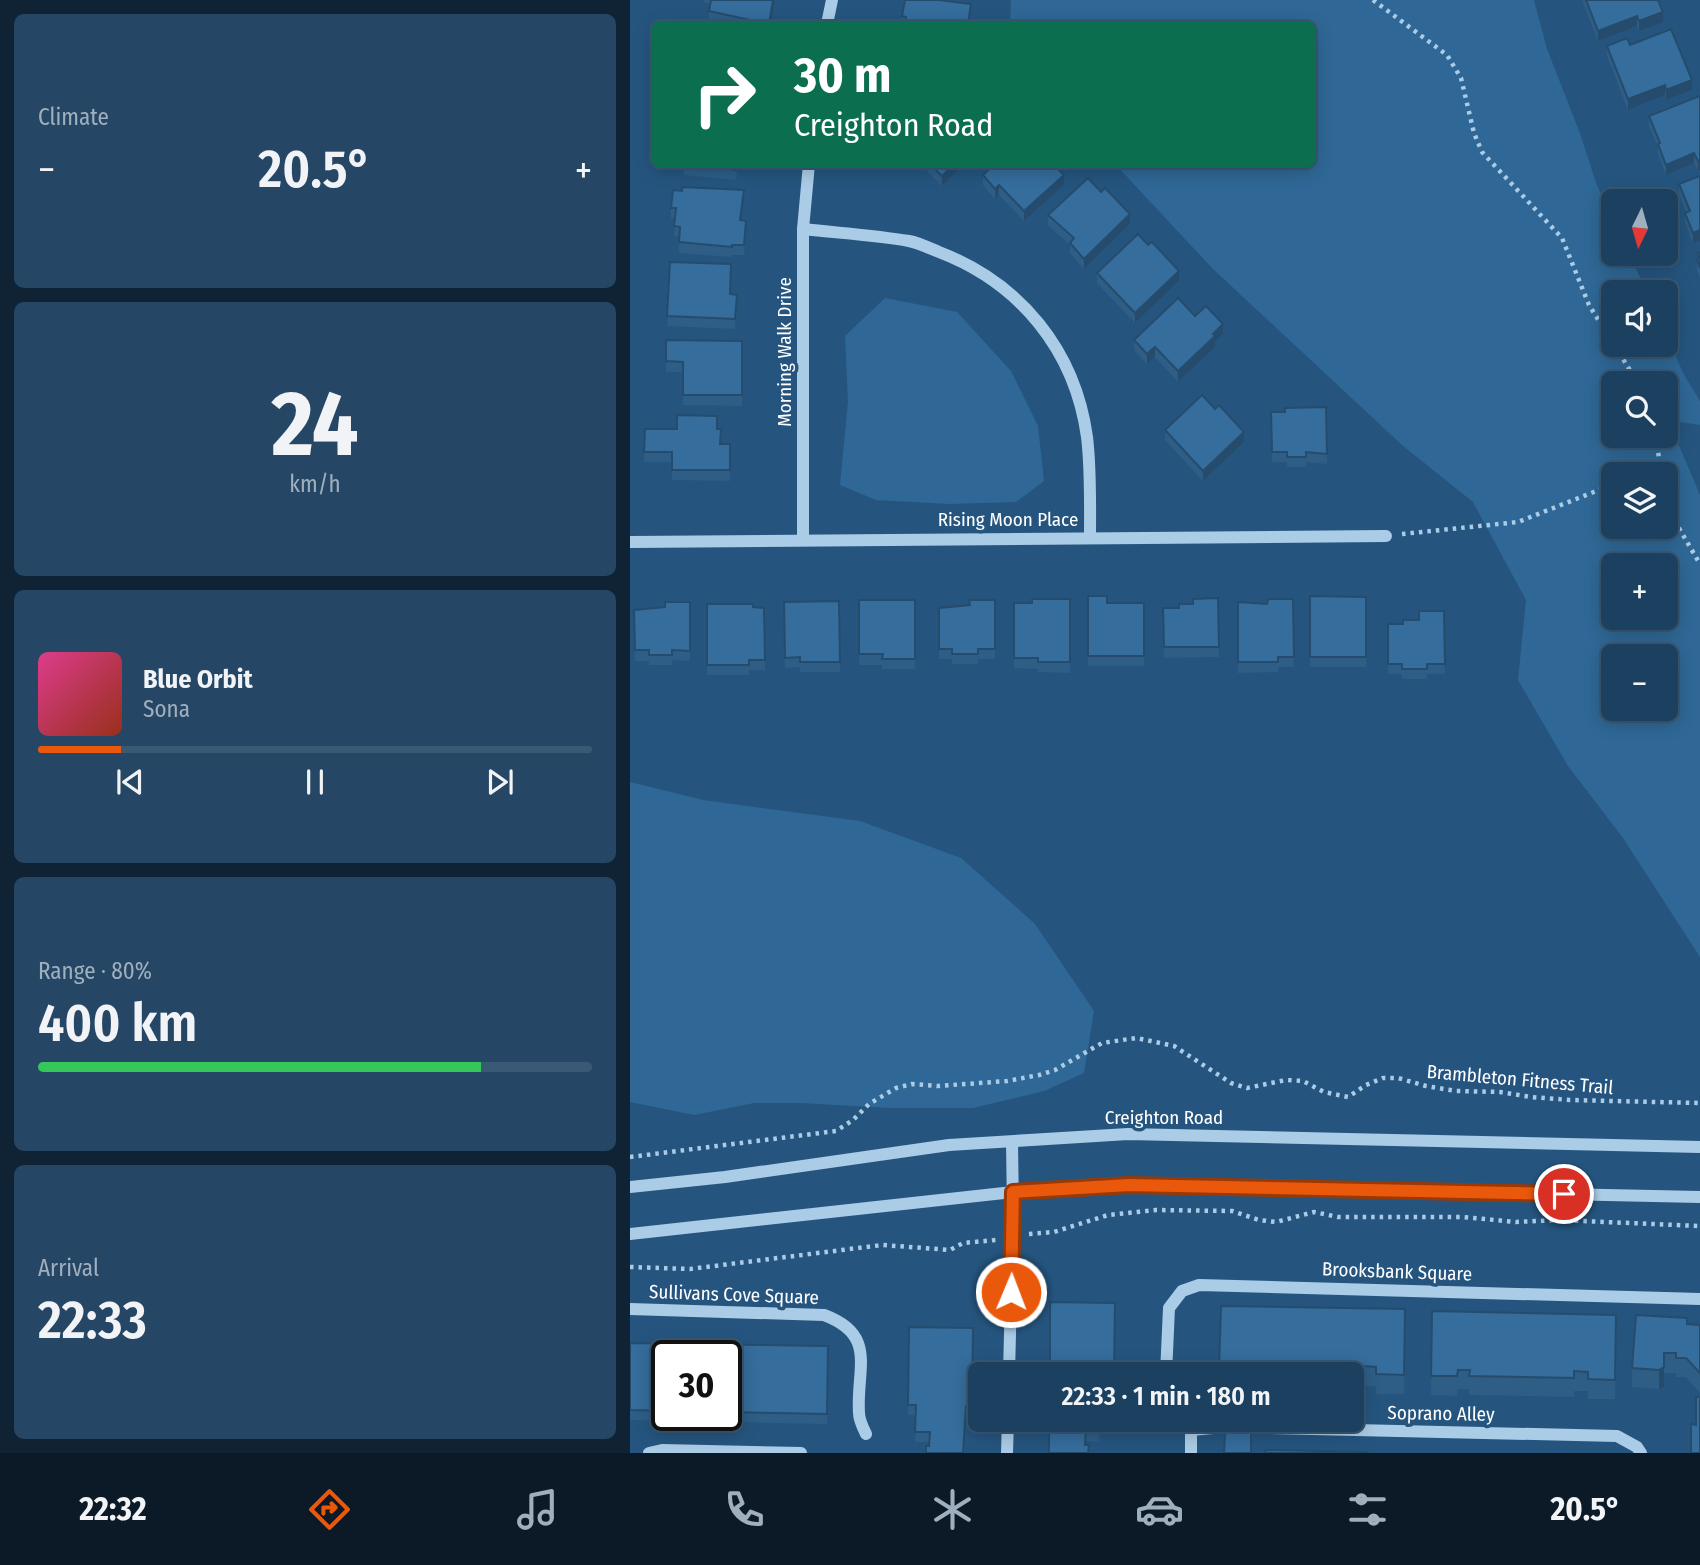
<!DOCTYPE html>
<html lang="en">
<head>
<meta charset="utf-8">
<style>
  body { margin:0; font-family:"Fira Sans Condensed",sans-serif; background:#254765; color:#f1f3f6; height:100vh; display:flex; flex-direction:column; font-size:26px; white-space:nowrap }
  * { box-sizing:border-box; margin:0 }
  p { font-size:23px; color:#a0afbd }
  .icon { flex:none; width:38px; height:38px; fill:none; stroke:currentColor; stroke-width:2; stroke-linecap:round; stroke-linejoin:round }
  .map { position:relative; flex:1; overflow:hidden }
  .sheet { display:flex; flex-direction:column; gap:14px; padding:14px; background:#0f2334; width:630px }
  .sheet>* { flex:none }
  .hud { position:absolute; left:21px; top:21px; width:665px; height:147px; border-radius:10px; box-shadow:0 4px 18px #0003,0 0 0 2px #3a5974; background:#0b6e4f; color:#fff; overflow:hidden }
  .needle { width:46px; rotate:185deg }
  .controls { position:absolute; left:971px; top:189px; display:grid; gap:14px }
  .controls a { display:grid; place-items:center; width:77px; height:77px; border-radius:10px; background:#1c405f; box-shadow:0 4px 18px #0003,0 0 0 2px #3a5974; font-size:35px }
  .speed { position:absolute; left:21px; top:1340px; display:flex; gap:14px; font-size:35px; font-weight:700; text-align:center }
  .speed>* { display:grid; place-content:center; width:91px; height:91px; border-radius:50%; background:#1c405f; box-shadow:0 4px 18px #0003,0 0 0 2px #3a5974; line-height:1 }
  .speed .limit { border:4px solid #111; border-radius:10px; background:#fff; color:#111 }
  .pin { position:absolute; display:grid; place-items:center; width:60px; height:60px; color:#fff; margin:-30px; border:4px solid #fff; border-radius:50%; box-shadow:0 2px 7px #0007 }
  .me { position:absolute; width:77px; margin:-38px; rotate:1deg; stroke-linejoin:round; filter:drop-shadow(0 0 5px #0008) }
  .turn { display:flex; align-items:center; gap:24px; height:147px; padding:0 28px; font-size:32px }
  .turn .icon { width:91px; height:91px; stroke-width:2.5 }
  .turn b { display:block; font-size:49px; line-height:60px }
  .big { font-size:52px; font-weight:600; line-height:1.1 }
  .sheet .tile { flex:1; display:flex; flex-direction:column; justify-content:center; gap:10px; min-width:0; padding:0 24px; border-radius:10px; background:#254765 }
  .sheet .dial { align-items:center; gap:0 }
  .dial b { font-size:91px; line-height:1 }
  .song { display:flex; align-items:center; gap:21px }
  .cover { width:84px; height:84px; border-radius:10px; background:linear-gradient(135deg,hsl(330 70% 55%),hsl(10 70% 35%)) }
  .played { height:7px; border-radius:4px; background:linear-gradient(90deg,#ea580c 15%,#3a5974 15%) }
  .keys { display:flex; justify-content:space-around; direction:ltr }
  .heat { display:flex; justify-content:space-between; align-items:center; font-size:38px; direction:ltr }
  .charge { height:10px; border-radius:5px; background:linear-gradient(90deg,#34c759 80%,#3a5974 0) }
  .trip { position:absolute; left:338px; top:1362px; width:396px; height:70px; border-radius:10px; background:#1c405f; box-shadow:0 4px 18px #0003,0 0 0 2px #3a5974; font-weight:600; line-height:70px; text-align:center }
  .menu { display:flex; height:112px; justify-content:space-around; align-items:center; background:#0b1a26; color:#a0afbd }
  .menu .icon { width:49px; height:49px }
  .menu .active { color:#ea580c }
  .menu b { font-size:32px; color:#f1f3f6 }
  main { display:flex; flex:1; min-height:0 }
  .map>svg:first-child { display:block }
</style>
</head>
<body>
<main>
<section class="sheet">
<div class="tile"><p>Climate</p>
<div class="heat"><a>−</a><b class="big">20.5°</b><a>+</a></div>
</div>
<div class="tile dial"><b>24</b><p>km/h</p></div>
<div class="tile">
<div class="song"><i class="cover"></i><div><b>Blue Orbit</b><p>Sona</p></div></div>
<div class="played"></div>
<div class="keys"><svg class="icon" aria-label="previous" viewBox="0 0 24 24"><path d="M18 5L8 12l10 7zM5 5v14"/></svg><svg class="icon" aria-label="pause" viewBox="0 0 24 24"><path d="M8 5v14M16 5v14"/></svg><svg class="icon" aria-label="next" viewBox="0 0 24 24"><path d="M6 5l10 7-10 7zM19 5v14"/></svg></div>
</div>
<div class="tile"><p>Range · 80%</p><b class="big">400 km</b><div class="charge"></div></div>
<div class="tile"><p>Arrival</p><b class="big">22:33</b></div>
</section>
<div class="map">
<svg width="1070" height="1453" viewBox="0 0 1070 1453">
  <rect width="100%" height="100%" fill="#25557f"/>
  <g fill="#2f6896" fill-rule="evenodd">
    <path d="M381 0H904L917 49 951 136 966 183 983 221 984 254H999L1017 292H984V345H1036V334L1053 373 1070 401V425L1050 422 1036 400V383H1025L1020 376 1023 383H984V436H1036V415L1070 495V957L993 838 938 766 888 680 896 600 843 502 772 445 582 268 486 165 682 164V24H380ZM984 474H1036V527H984ZM984 565H1036V618H984ZM1036 656V709H984V656Z"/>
    <path d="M255 298 327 312 381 371 408 426 414 481 386 502 319 504 246 500 210 485 218 402 215 336Z"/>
    <path d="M0 782 73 800 230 821 331 858 405 924 464 1011 454 1073 414 1091 343 1108H261L171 1103H124L64 1115 0 1102Z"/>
  </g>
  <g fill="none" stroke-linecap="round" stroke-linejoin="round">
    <g stroke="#abcce6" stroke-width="4.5" stroke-dasharray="3.5 5" stroke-linecap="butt">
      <path d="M743 0 817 55 831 78 844 133 852 152 932 238 959 305 1008 383"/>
      <path d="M1026 436 1031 474"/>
      <path d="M1009 474 1030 467"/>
      <path d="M1036 506 1070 564"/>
      <path d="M772 534 888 522 984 484"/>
      <path d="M0 1157 206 1131 223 1120 239 1104 266 1088 282 1084 308 1086 377 1081 409 1075 425 1070 472 1043 506 1038 544 1046 601 1083 617 1088 656 1080 673 1081 694 1092 718 1097 736 1085 753 1078H768L796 1086 826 1091 870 1092 901 1097 940 1100 1070 1103"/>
      <path d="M399 1234 424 1232 478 1215 526 1210 602 1211 629 1220 646 1222 684 1212 708 1217H833L886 1222 928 1220 1070 1226"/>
      <path d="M0 1267 60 1269 252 1245 320 1250 333 1243 366 1240"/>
    </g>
    <g stroke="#abcce6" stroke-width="12">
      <path d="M197 24 202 0"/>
      <path d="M173 229C208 233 244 235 279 241 289 243 299 248 309 252 390 283 445 350 457 437 461 470 460 505 460 538"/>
      <path d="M173 539V229L179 164"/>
      <path d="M0 542 756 536"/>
      <path d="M0 1187 95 1177 319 1145 498 1134 1070 1147"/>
      <path d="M0 1234 383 1192 499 1185 1070 1197"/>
      <path d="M0 1309 194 1315C248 1335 226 1369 229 1413 229 1420 233 1428 236 1434"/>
      <path d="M379 1374 383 1211 382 1142"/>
      <path d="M536 1374 539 1308 552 1291 569 1285 1070 1299"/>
      <path d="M546 1419 561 1430V1453"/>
      <path d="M561 1430 594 1427 987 1436 1007 1447 1011 1453"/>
      <path d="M19 1453 32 1450 171 1453"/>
      <path d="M377 1453 378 1419"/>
    </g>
  </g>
  <g fill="#2e5e86" fill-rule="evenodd">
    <path d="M73 0H145L141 24H93L79 22V11L81 3H75Z"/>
    <path d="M952 0H1028L1033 22 1009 31 1007 26 968 41Z"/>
    <path d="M341 15 339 24H268H272V16Z"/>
    <path d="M1000 45 1062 90 1036 100 1035 95 998 110 977 56V46Z"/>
    <path d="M1070 96V170L1068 171 1064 163 1036 175 1028 154V147L1019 126V116Z"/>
    <path d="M108 164 106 180 54 175V165Z"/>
    <path d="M290 164H334L312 186Z"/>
    <path d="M353 175 434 185 394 221 369 195 365 199 353 185Z"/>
    <path d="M1070 176 1063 243 1055 223V213L1056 212 1049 194V184Z"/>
    <path d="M114 200 111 220 116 231 114 255H102V257L49 253V237L44 236 45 218H41V208Z"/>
    <path d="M418 215 500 224 454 269 440 253V245L418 225Z"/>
    <path d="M1070 252V278L1067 270V253Z"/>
    <path d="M40 262 100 294 107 295 105 329 37 326Z"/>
    <path d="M467 273 549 281 505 323 467 283Z"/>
    <path d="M565 316 593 334 585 342V347L548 382 525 357 517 364 504 350V340Z"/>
    <path d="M36 340 112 341V406L53 405V372H36Z"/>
    <path d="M696 407 697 464 676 462V467H657V462H642L641 412Z"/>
    <path d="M585 409 614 442 573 481 535 440V430Z"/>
    <path d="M15 429H87L90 444H100V481L42 480V462H14Z"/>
    <path d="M458 596 477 603H514V666H458Z"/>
    <path d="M680 596 736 597V667H680Z"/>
    <path d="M588 598 589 657 534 658 533 608H549Z"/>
    <path d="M440 599V673L408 672V669L384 668V603H402Z"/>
    <path d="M663 599 664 667H648V672L608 673V602L637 604Z"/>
    <path d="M229 600H285V669H252V665H229Z"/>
    <path d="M365 600V659H348V664H322V659H309V608L340 605Z"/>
    <path d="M209 601 210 672H170V667L155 668 154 602Z"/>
    <path d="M60 602V661L42 660V665H19V661H5L4 610 35 607Z"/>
    <path d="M77 604 134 608 135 670H119V675H77Z"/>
    <path d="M814 611 815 674H797V679H772V674H758V624H773L789 620Z"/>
    <path d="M591 1306 775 1309 774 1394H746V1386H733L732 1392H721V1374H589Z"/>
    <path d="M802 1311 986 1315 985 1399H958V1391H944V1397L839 1395V1389H828L827 1396 801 1395Z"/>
    <path d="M1057 1324 1070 1325V1393L1056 1377H1046V1373H1034V1387L1029 1389 1002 1387V1368Z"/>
    <path d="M279 1327 343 1328 342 1417H336L299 1446V1442H285L286 1415H278Z"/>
    <path d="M0 1343 198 1346 197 1424 0 1420ZM37 1356H96V1416H37Z"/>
    <path d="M470 1419 469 1442 456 1441V1445L459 1453H419Z"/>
  </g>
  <g fill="#254c6d">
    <path d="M143 0H145L141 24H139Z"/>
    <path d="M1033 12V22L1009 31V21Z"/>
    <path d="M1007 16V26L968 41V31Z"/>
    <path d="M1062 80V90L1036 100V90Z"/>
    <path d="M1035 85V95L998 110V99Z"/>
    <path d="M1064 153V163L1036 175V165Z"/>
    <path d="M1070 160V170L1068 171V161Z"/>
    <path d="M324 164H334L312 186V176Z"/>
    <path d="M434 175V185L394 221V211Z"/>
    <path d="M369 185V195L365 199V189Z"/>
    <path d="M114 190V200L110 230V220Z"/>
    <path d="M500 214V224L454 269V259Z"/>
    <path d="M1070 230V241L1063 243V233Z"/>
    <path d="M549 271V281L505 323V313Z"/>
    <path d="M593 324V334L585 342V347L548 382V371Z"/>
    <path d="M525 347V357L517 364V354Z"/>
    <path d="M614 432V442L573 481V471Z"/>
    <path d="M1034 1353V1387L1029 1389V1370Z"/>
  </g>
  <g fill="#356d9c" stroke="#254c6d" stroke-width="2">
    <path d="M81 0H143L139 24 79 11Z"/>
    <path d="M275 0H309L341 4 338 24 334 23 333 24H268H275L276 17 272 16Z"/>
    <path d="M956 0H1028L1033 12 1009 21 1007 16 968 31Z"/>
    <path d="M1041 29 1062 80 1036 90 1035 85 998 99 977 46 997 38 1000 45Z"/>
    <path d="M1070 96V160L1068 161 1064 153 1036 165 1028 144 1030 143 1019 116Z"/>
    <path d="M54 164H107L106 170Z"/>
    <path d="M300 164H324L312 176Z"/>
    <path d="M364 164H423L434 175 394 211 369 185 365 189 353 175Z"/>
    <path d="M1070 176V230L1063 233 1055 213 1060 211 1049 184Z"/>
    <path d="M458 178 471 192 475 188 500 214 454 259 440 243 444 238 418 215Z"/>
    <path d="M52 187 114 190 110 220 116 221 114 245H102V247L49 242 50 227 44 226 46 208H41L43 190 52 191Z"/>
    <path d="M508 234 518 245 522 242 549 271 505 313 467 273Z"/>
    <path d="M1070 252V268L1067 260 1069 259 1067 253Z"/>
    <path d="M40 262 101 264 100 294 107 295 105 319 37 316Z"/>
    <path d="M548 298 565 316 576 306 593 324 583 334 585 336 548 371 525 347 517 354 504 340Z"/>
    <path d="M36 340 112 341V395H53V362L36 361Z"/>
    <path d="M572 395 585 409 589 405 614 432 573 471 535 430Z"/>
    <path d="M696 407 697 454 676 452V457H657V452H642L641 412H655V408Z"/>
    <path d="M47 415 87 416V429H91L90 444H100V470H42V452H14L15 429H47Z"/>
    <path d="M458 596H477V603H514V656H458Z"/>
    <path d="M680 596 736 597V657H680Z"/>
    <path d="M588 598 589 647H534L533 608H549V604H563V599Z"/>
    <path d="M402 599H440V662H408V658H384V603H402Z"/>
    <path d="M638 599H663L664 657H648V662H608V602L637 604Z"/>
    <path d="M229 600H285V659H252L253 654H229Z"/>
    <path d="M339 600H365V649H348V654H322V649H309V608L340 605Z"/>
    <path d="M209 601 210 662H170V657L155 658 154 602Z"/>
    <path d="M35 602H60V651L42 650V655H19V650H5L4 610 35 607Z"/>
    <path d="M77 604H123V607L134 608 135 660H119V665H77Z"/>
    <path d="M789 611H814L815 664H797V669H772V664H758V624H773V620H789Z"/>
    <path d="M420 1302 485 1303 484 1374H420Z"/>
    <path d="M591 1306 775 1309 774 1375 746 1374V1367L733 1366 732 1373 628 1371V1365H616L615 1371H589Z"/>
    <path d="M802 1311 986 1315 985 1380 958 1379V1372L944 1371V1378L839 1376 840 1370H828L827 1376H801Z"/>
    <path d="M1006 1315 1057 1318V1324L1070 1325V1373L1056 1358H1046V1353H1034V1367L1029 1370 1002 1368Z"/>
    <path d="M279 1327 343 1328 342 1406H336L333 1453H296V1446H299L300 1432H285L286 1405H278Z"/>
    <path d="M0 1343 198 1346 197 1414 96 1412V1356H37V1411L0 1410Z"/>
    <path d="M1066 1397H1070V1453H1061V1424L1066 1425Z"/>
    <path d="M419 1419H469V1432L456 1431 455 1445H459L458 1453H419Z"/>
    <path d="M595 1432 621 1433V1453H594Z"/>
    <path d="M635 1450 738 1452V1453H635Z"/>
  </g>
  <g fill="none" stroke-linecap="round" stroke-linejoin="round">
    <g stroke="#983908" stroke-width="18">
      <path id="route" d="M381 1292 383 1192 499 1185 934 1194"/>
    </g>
    <use href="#route" stroke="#ea580c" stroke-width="12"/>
  </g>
  <g text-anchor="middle" stroke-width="7" stroke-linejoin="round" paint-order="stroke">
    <g font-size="19" fill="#fff" stroke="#25557f">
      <text transform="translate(154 352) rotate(-90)" y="7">Morning Walk Drive</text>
      <text x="378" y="526">Rising Moon Place</text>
      <text transform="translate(890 1079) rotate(5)" y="7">Brambleton Fitness Trail</text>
      <text x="534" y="1124">Creighton Road</text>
      <text transform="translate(767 1271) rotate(2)" y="7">Brooksbank Square</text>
      <text transform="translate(104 1294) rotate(2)" y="7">Sullivans Cove Square</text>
      <text transform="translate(811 1413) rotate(1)" y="7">Soprano Alley</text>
    </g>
  </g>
</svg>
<div class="controls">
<a><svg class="needle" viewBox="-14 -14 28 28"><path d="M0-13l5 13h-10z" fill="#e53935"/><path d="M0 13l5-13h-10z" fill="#a0afbd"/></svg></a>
<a><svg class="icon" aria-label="sound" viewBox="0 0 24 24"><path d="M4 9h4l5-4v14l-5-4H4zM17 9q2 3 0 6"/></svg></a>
<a><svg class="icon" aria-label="search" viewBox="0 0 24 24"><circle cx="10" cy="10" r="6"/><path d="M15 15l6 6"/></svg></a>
<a><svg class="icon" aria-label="layers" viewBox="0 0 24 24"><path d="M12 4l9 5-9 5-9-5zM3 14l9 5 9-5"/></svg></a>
<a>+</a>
<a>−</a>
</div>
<div class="speed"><div class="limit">30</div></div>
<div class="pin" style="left:934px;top:1194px;background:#d93025"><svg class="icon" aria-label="arrive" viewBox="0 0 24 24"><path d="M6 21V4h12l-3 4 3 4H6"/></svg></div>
<svg class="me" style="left:381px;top:1292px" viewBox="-20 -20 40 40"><circle r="17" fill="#ea580c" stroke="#fff" stroke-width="3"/><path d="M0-11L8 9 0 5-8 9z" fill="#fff"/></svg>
<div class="trip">22:33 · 1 min · 180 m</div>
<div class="hud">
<div class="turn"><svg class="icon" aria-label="right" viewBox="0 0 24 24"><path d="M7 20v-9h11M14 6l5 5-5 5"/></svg><div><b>30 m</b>Creighton Road</div></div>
</div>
</div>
</main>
<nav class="menu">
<b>22:32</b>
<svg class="icon active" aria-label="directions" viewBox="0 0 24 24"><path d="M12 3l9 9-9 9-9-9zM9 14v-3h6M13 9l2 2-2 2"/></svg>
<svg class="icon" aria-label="music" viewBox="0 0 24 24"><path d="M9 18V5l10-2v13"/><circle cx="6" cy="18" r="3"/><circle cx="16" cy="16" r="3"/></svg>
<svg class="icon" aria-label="phone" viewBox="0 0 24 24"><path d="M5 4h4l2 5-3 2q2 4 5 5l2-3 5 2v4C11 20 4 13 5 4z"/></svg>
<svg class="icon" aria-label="climate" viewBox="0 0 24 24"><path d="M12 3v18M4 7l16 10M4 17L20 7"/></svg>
<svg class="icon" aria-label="car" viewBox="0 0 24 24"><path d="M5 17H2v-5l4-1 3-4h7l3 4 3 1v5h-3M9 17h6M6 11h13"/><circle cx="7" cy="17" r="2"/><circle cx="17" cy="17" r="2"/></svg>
<svg class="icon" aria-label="filters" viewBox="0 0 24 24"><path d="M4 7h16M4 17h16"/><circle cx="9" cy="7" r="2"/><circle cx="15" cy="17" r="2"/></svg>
<b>20.5°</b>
</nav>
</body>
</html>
